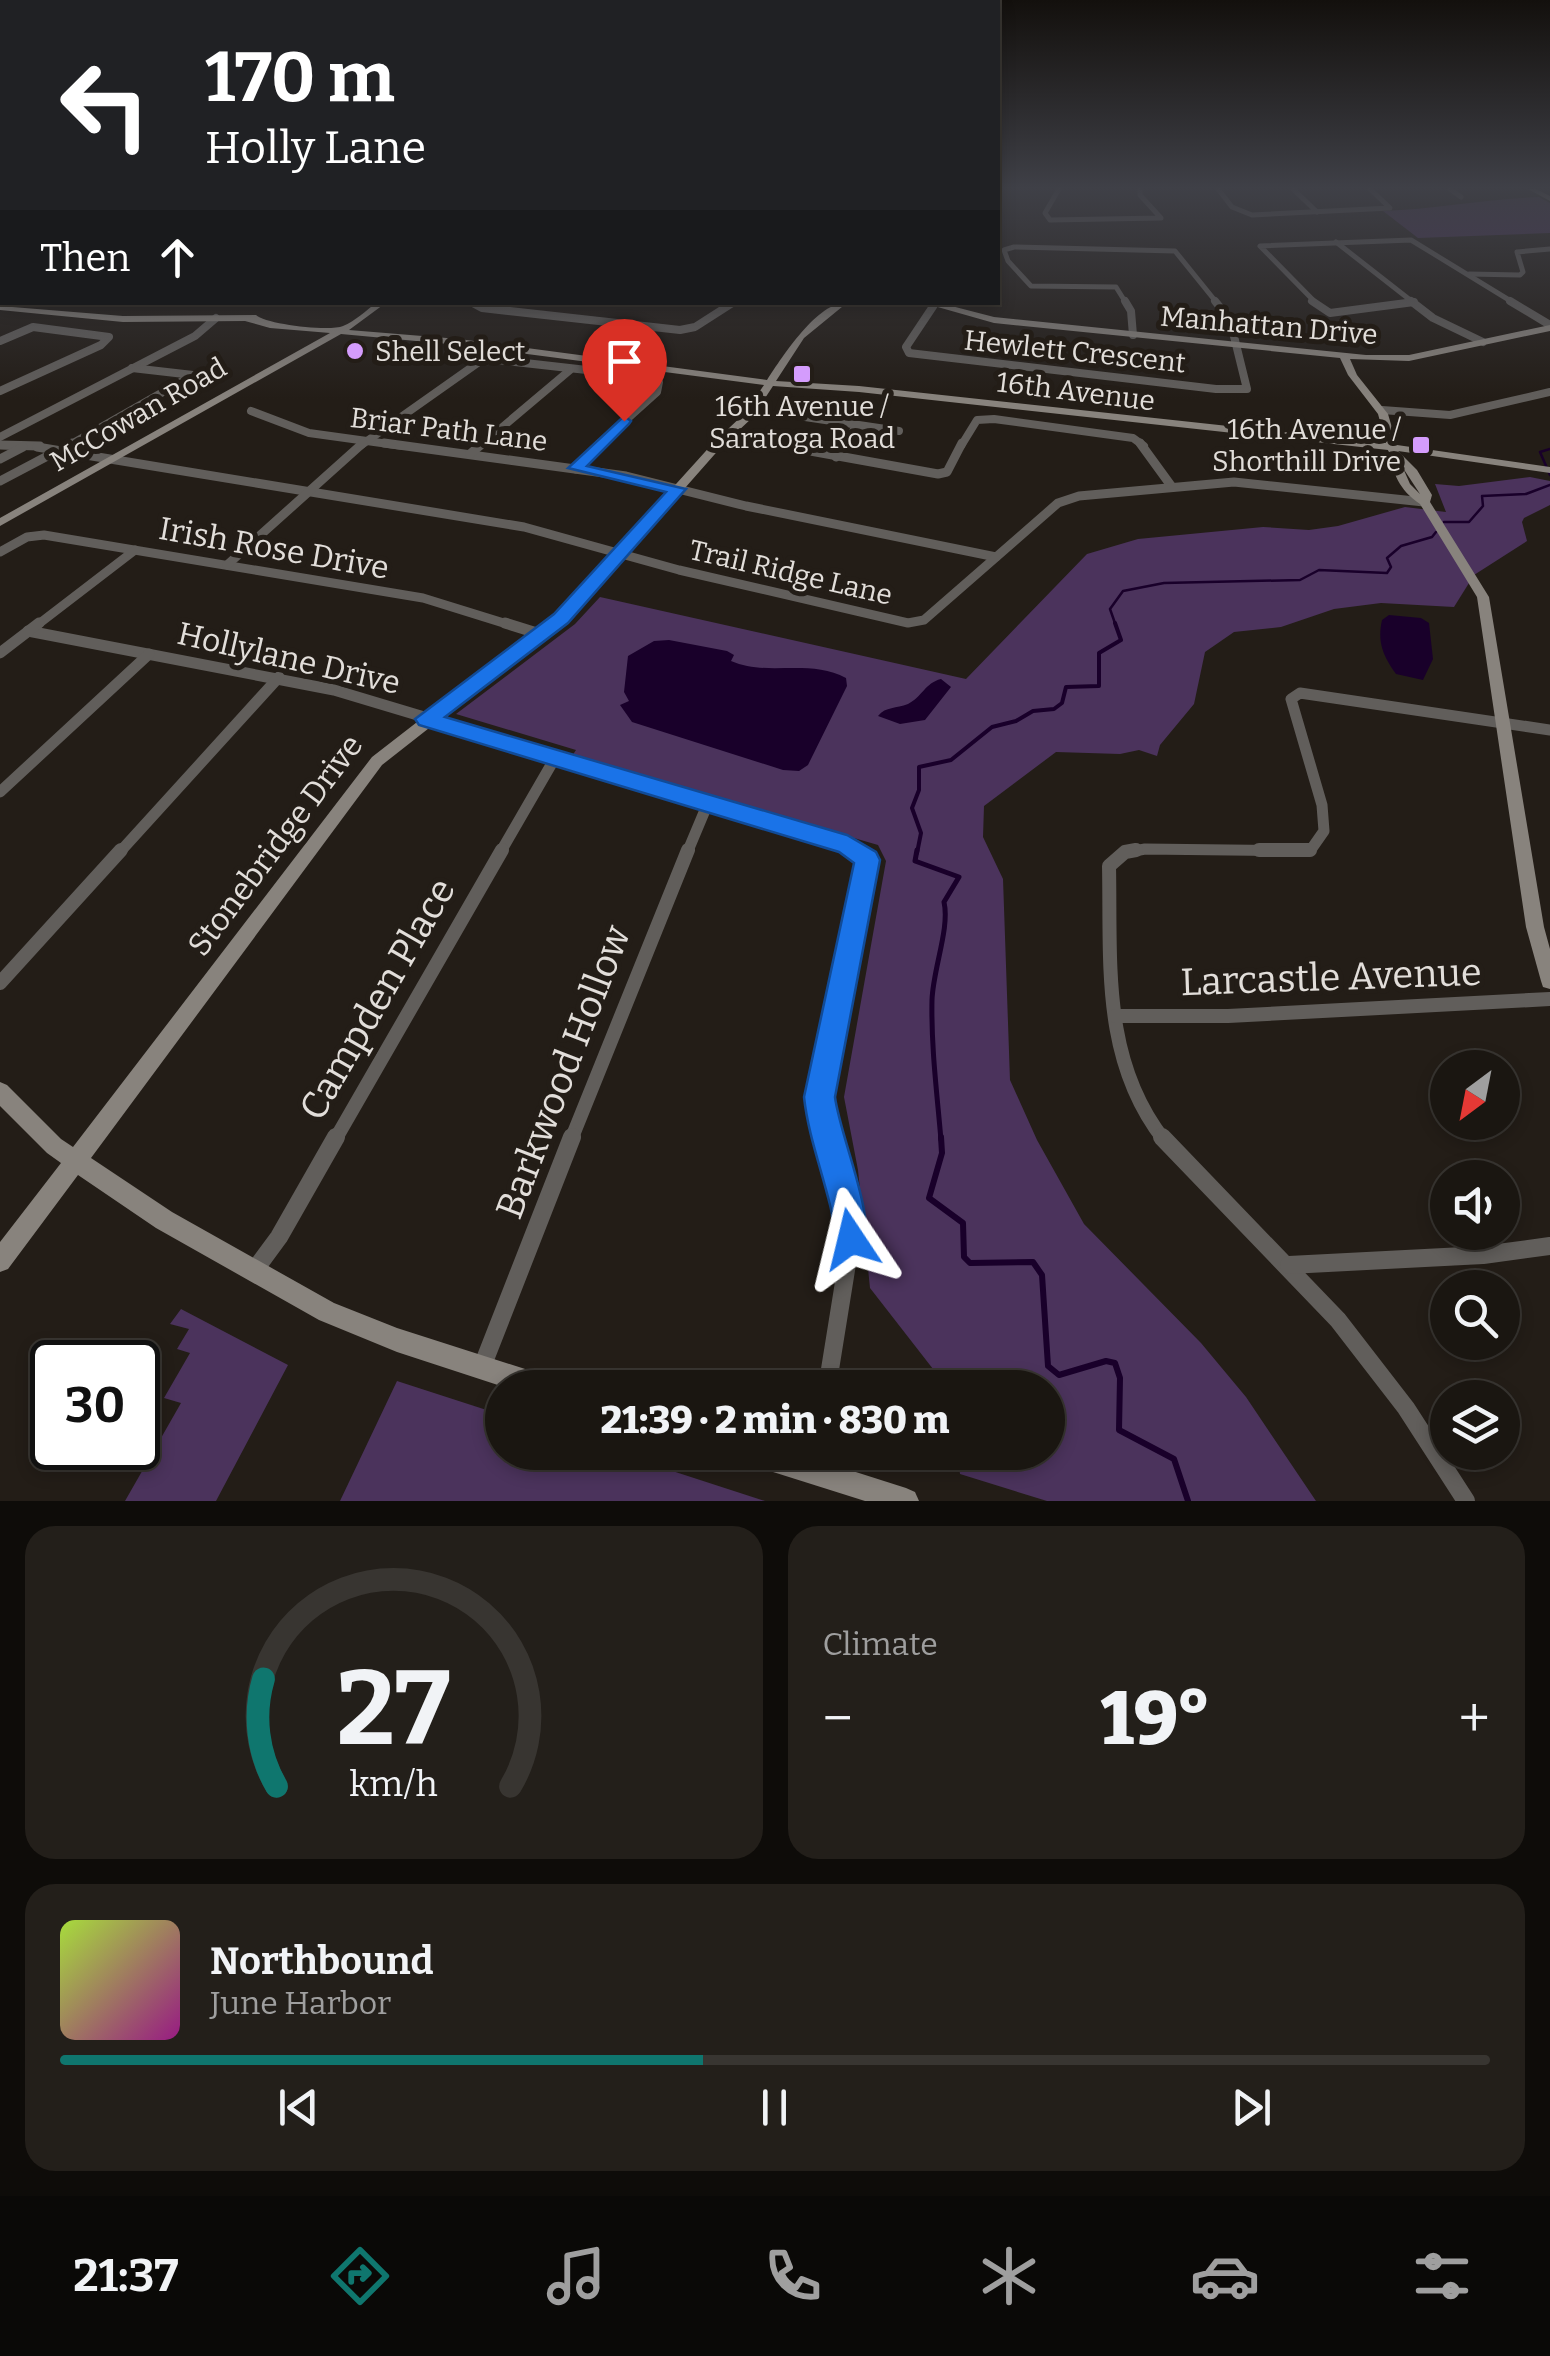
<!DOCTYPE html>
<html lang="en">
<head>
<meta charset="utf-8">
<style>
  body { margin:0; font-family:Bitter,serif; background:#231f1a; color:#f1f3f6; height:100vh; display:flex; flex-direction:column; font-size:38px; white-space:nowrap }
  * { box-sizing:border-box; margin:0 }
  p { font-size:32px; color:#9f9f9f }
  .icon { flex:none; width:55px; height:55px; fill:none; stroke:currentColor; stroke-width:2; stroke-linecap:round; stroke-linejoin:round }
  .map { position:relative; height:1501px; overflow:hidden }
  .sheet { display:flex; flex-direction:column; gap:25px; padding:25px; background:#0e0c09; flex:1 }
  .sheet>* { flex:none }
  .top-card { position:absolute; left:0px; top:0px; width:1000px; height:305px; box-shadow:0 5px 15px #0003,0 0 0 2px #383531; background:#202124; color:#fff; overflow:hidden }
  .needle { width:65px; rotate:212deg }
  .fabs { position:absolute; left:1430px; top:1050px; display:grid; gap:20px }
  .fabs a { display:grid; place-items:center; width:90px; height:90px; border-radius:50%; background:#1a1611; box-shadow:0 5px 15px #0003,0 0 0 2px #383531; font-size:50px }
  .speed { position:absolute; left:30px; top:1340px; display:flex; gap:20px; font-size:50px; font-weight:700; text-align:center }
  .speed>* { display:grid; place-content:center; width:130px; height:130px; border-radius:50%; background:#1a1611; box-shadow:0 5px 15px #0003,0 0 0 2px #383531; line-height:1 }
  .speed .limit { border:5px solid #111; border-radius:15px; background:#fff; color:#111 }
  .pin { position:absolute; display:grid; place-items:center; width:85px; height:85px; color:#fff; margin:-102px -42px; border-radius:50% 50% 50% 0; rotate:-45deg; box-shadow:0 0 10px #0007 }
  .pin .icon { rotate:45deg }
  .me { position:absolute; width:110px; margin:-55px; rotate:350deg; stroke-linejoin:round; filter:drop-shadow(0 0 8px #0008) }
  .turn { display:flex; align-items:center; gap:35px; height:210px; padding:0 40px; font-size:45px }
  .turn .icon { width:130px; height:130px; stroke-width:2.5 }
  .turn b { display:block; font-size:70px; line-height:85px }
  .then { display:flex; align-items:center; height:95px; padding:0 40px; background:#0003; gap:20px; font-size:38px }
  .big { font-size:75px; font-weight:800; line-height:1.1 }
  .sheet .card { flex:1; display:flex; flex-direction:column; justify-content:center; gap:15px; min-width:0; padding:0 35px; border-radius:30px; background:#231f1a }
  .sheet .dial { align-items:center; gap:0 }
  .dial svg { height:260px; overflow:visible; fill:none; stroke:#383531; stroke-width:7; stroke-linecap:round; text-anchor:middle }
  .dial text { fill:#f1f3f6; stroke:none }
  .song { display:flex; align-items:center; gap:30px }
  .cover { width:120px; height:120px; border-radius:15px; background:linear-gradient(135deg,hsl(80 70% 55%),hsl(310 70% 35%)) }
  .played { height:10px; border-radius:5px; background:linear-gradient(90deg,#0f766e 45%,#383531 45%) }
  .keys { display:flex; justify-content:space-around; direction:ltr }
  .heat { display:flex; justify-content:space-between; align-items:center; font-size:55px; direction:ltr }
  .sheet .tiles { flex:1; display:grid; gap:25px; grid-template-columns:1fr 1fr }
  .card:last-child { grid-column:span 2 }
  .trip { position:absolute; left:485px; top:1370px; width:580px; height:100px; border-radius:50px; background:#1a1611; box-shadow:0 5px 15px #0003,0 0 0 2px #383531; font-weight:800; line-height:100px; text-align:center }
  .tab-bar { display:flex; height:160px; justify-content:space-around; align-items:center; background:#0a0907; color:#9f9f9f }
  .tab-bar .icon { width:70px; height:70px }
  .tab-bar .on { color:#0f766e }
  .tab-bar b { font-size:45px; color:#f1f3f6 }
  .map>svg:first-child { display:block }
</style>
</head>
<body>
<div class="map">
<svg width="1550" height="1501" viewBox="0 0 1550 1501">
  <rect width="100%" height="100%" fill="#231d17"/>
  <g fill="#4b335c">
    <path d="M1539 197 1550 203V233L1418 238 1383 211C1435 209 1486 199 1539 197Z"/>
    <path d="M1530 477 1550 481V505L1524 518 1522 522 1527 541 1474 575 1454 607 1381 603 1334 609 1281 627 1234 632 1205 652 1194 704 1160 745 1157 756 1139 750 1120 754 1056 752 984 806 983 837 1003 879 1010 1080 1037 1140 1084 1224 1201 1343 1246 1397 1316 1501H1047L960 1474 957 1453 1048 1452V1388L947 1387 870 1288 858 1170 844 1097 886 861 878 845 572 756 576 750 456 714 575 624 600 597 966 679 1087 554 1138 539 1263 527 1309 530 1338 526 1405 507 1446 512 1435 484 1459 486Z"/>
    <path d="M181 1309 288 1365 216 1501H125L181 1403 164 1398 190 1353 177 1349 189 1329 170 1324Z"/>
    <path d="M397 1381 502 1415V1452L617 1453 765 1501H340Z"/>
  </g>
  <g fill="#19002a">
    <path d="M1389 615 1421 618 1429 623 1433 659 1423 680 1396 674C1383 656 1377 642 1382 620Z"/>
    <path d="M669 640 727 651 734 655 731 661C767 677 809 658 846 678L847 686 808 765 799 771 783 770 632 722 620 705 629 701 624 692 628 656 654 641Z"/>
    <path d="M941 679 951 687 925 720 900 724 878 716C886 706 896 709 908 704 922 697 925 683 941 679Z"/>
  </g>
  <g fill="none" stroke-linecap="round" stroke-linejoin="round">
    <g stroke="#19002a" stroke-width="2.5">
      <path d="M1550 449 1540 452 1550 475"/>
      <path d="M1444 522H1469L1483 506 1482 496 1526 494 1550 485"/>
      <path d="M1116 626 1110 609 1123 591 1164 583 1300 580 1319 570 1387 573 1391 567 1387 558 1401 546 1432 537 1436 532"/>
    </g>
    <path stroke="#19002a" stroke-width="4" d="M917 853 921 833 912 808 919 790V767L951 760 992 727 1016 721 1033 711 1054 709 1062 703 1066 687 1099 686V653L1121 640 1115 623"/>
    <path stroke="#19002a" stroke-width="5" d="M917 850 915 861 959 877 944 902C950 928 933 969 932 1000 931 1047 937 1093 941 1140"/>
    <path stroke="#19002a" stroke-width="6" d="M941 1137 942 1153 929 1198 963 1223 964 1257 970 1263 1033 1262 1042 1275 1048 1366 1059 1375 1106 1361 1115 1363 1120 1378 1119 1430 1174 1459 1188 1501"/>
    <g stroke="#615e5b" stroke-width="5">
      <path d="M1059 189 1045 213 1050 220 1161 218 1140 195V189"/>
      <path d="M1218 189 1232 207 1252 215 1390 208 1370 189"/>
      <path d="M1293 189 1317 212"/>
      <path d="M1450 189 1461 197"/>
      <path d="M1336 242 1414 303"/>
      <path d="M1469 274 1520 275 1523 272 1517 252 1550 249"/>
      <path d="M1126 303 1116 287 1031 286 1008 261 1004 250 1014 247 1175 251 1217 303"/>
      <path d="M1316 303 1260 246 1411 240 1514 303"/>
      <path d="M1405 303 1414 302"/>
    </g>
    <g stroke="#615e5b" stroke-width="8">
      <path d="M1125 301 1131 311 1133 335"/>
      <path d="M1312 301 1330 313 1414 302"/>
      <path d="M1411 301 1433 318 1483 342"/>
      <path d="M1510 301 1550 325"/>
      <path d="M471 302 482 308 680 330 695 327 734 302"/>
      <path d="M936 302 906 347 909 353 1216 389H1247L1230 320 1215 301"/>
      <path d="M0 341 33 327 109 337 101 345 0 391"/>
      <path d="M1382 410 1450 415 1550 392"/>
      <path d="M251 411 309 433 403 446"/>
      <path d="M805 417 899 431"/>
      <path d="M726 436 780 446"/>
      <path d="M0 437 195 336 216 318"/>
      <path d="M0 445 28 446"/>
      <path d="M68 446 193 375 132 368"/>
      <path d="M360 446 479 362 498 360 640 376 659 382 657 392 597 446"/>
      <path d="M480 446 570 370"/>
      <path d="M843 446 857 425"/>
      <path d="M961 446 977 420 994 419 1133 438 1144 446"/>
    </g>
    <g stroke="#615e5b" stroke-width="9">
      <path d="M384 443 626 476 746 506 996 557"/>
      <path d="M766 443 938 474 947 472 962 443"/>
      <path d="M1140 443 1172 487"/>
      <path d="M0 445 40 446"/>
      <path d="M67 446 72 443"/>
      <path d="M37 447 524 527 679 570 908 623 924 620 1058 503 1079 496 1234 482 1424 502"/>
      <path d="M470 454 483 443"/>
      <path d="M836 457 845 443"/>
      <path d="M0 459 23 447"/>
      <path d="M576 469 600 443"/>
      <path d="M0 481 57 451"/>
      <path d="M0 552 27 537 44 535 423 598 513 626"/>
      <path d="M227 565 363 443"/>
      <path d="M36 626 135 550"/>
    </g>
    <g stroke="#615e5b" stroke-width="11">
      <path d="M505 623 540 634"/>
      <path d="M28 631 334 690 847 844 859 853"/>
      <path d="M0 653 39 623"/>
      <path d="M0 792 149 654"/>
      <path d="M119 853 279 677"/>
      <path d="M500 853 555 758"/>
      <path d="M687 853 708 803"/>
      <path d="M1124 853 1145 849 1310 851 1324 831 1322 805 1291 699 1300 693 1550 730"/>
    </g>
    <g stroke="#615e5b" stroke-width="14">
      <path d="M1136 850 1125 852 1109 866C1111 962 1101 1060 1164 1140"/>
      <path d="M1259 850H1310"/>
      <path d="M0 983 121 850"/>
      <path d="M1115 1016H1228L1550 999"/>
      <path d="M335 1140 502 850"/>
      <path d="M571 1140 688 850"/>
      <path d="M827 1140 820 1078 868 867 867 859 856 850"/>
    </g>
    <g stroke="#615e5b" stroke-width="18">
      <path d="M827 1137 848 1208 851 1239 827 1388"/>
      <path d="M1162 1137 1338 1320 1406 1408 1466 1501"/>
      <path d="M1289 1265 1483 1255 1550 1246"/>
      <path d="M254 1271 279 1237 336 1137"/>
      <path d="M482 1367 572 1137"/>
    </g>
    <g fill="#88837d" fill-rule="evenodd">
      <path d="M1528 189H1536L1550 196V201Z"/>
      <rect x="0" y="202" width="2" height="4"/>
      <path d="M377 302H387L349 330 459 339 767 380C783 356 817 302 848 302L804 338 776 381 859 386 1386 443 1378 414 1348 375 1340 358 994 323 920 302H936L994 317 1366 355H1409L1550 325V331L1409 361 1350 359 1357 375 1388 414 1397 445 1550 467V473L1398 451 1417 470 1432 495 1430 502 1489 597 1544 927 1550 949V989L1543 987 1541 981 1526 927 1477 597 1420 504C1399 490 1393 473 1388 450L859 392 773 386 752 418 722 446 573 615 382 765 91 1158 172 1212 334 1303 397 1328 547 1376 556 1379 559 1388H507L397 1352 319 1320 156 1228 78 1175 8 1269 0 1272V1242L61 1163 47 1153 0 1106V1082L7 1085 61 1139 73 1147 372 757 563 609 714 442 744 414 764 385 459 345 341 334 0 526V518L330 333 270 328 245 321 123 322 0 310V306L123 316 256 315C265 324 329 332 343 326 355 321 366 311 377 302ZM1403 468 1420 494 1410 484Z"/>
      <path d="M738 1452H793L906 1488 915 1492 919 1501H865L751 1465 742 1461Z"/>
    </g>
  </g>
  <linearGradient id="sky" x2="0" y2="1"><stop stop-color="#13100d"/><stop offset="0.47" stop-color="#3f4047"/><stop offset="1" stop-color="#3f4047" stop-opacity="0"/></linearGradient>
  <rect width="1550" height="399" fill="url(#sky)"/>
  <path fill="#1a73e8" stroke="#114b97" stroke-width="2.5" d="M624 416 631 421 629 424 587 466 686 489 568 623 445 717 847 835 876 852 880 860 835 1097C840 1137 877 1218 863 1251L851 1256 839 1251C833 1236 834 1220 830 1205 821 1168 808 1134 804 1097L854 863 839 852 419 725 415 719 554 614 666 492 568 468Z"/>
  <g fill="#d49cfc" stroke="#231d17" stroke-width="4">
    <circle cx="355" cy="351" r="10"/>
    <rect x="792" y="364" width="20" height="20" rx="5"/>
    <rect x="1411" y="435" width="20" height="20" rx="5"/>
  </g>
  <g text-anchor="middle" stroke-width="10" stroke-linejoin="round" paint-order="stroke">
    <g font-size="28" fill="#e2deda" stroke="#231d17">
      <text transform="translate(1269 325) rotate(5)" y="10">Manhattan Drive</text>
      <text transform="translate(1075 351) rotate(6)" y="10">Hewlett Crescent</text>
      <text transform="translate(1076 391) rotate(7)" y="10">16th Avenue</text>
      <text transform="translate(138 414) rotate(-30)" y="10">McCowan Road</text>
      <text transform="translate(449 429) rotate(7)" y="10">Briar Path Lane</text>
      <text transform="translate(791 572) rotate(13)" y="10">Trail Ridge Lane</text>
    </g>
    <g font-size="28" fill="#e2deda" stroke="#231d17" text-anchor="start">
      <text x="375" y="361">Shell Select</text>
      <text x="802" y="416" text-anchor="middle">16th Avenue /<tspan x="802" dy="32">Saratoga Road</tspan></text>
      <text x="1401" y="439" text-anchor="end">16th Avenue /<tspan x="1401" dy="32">Shorthill Drive</tspan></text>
    </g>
    <g font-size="32" fill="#e2deda" stroke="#231d17">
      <text transform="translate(274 548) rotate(10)" y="11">Irish Rose Drive</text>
      <text transform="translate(289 658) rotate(13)" y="11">Hollylane Drive</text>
      <text transform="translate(275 845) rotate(-53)" y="11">Stonebridge Drive</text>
    </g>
    <g font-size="38" fill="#e2deda" stroke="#231d17">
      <text transform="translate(1331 977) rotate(-2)" y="13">Larcastle Avenue</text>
      <text transform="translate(377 999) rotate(-60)" y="13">Campden Place</text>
      <text transform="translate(563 1072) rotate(-69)" y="13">Barkwood Hollow</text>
    </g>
  </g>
</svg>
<div class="fabs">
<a><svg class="needle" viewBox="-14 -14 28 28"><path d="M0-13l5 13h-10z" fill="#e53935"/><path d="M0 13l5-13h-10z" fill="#9f9f9f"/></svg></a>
<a><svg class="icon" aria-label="sound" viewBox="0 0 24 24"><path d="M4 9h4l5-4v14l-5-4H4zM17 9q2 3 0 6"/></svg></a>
<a><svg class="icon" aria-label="search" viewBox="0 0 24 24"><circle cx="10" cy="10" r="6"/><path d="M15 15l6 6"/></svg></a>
<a><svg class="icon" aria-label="layers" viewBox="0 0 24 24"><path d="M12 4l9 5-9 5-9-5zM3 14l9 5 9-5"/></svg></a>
</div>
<div class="speed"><div class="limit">30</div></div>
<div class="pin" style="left:624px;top:421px;background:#d93025"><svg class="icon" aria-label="arrive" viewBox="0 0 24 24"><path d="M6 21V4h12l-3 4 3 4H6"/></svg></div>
<svg class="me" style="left:851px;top:1239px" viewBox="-20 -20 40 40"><path d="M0-17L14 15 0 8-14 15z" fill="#1a73e8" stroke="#fff" stroke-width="4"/></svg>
<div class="trip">21:39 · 2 min · 830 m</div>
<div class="top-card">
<div class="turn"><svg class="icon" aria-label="left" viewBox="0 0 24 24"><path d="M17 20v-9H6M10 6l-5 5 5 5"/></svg><div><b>170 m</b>Holly Lane</div></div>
<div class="then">Then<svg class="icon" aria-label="ahead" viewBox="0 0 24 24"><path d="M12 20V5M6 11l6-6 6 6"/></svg></div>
</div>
</div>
<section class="sheet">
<div class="tiles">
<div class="card dial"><svg viewBox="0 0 100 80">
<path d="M14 69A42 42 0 1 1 86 69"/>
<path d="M14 69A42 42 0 0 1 10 36" stroke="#0f766e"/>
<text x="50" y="56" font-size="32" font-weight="700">27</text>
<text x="50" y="72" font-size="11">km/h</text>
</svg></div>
<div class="card"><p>Climate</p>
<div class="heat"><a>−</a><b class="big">19°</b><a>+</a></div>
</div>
<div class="card">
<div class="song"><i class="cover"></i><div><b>Northbound</b><p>June Harbor</p></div></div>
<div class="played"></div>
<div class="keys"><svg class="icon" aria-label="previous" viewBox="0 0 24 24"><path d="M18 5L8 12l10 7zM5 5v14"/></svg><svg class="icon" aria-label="pause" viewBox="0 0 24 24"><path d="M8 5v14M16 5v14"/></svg><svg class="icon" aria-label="next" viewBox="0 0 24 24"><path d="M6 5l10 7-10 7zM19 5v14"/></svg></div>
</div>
</div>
</section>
<nav class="tab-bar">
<b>21:37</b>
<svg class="icon on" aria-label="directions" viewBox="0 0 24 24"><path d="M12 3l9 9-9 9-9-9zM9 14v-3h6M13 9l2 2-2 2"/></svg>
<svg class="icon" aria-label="music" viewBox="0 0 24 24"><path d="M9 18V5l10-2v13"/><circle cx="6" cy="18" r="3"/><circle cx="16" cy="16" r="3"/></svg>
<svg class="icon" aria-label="phone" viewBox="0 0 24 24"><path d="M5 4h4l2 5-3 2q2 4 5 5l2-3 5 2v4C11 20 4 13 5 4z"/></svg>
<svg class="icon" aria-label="climate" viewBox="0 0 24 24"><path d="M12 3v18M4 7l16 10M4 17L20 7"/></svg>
<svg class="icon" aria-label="car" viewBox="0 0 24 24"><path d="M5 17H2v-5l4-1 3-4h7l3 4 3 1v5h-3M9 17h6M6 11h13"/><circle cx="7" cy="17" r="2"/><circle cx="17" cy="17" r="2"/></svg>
<svg class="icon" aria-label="filters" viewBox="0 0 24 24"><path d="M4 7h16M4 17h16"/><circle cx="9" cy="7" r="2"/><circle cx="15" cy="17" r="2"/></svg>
</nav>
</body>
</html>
